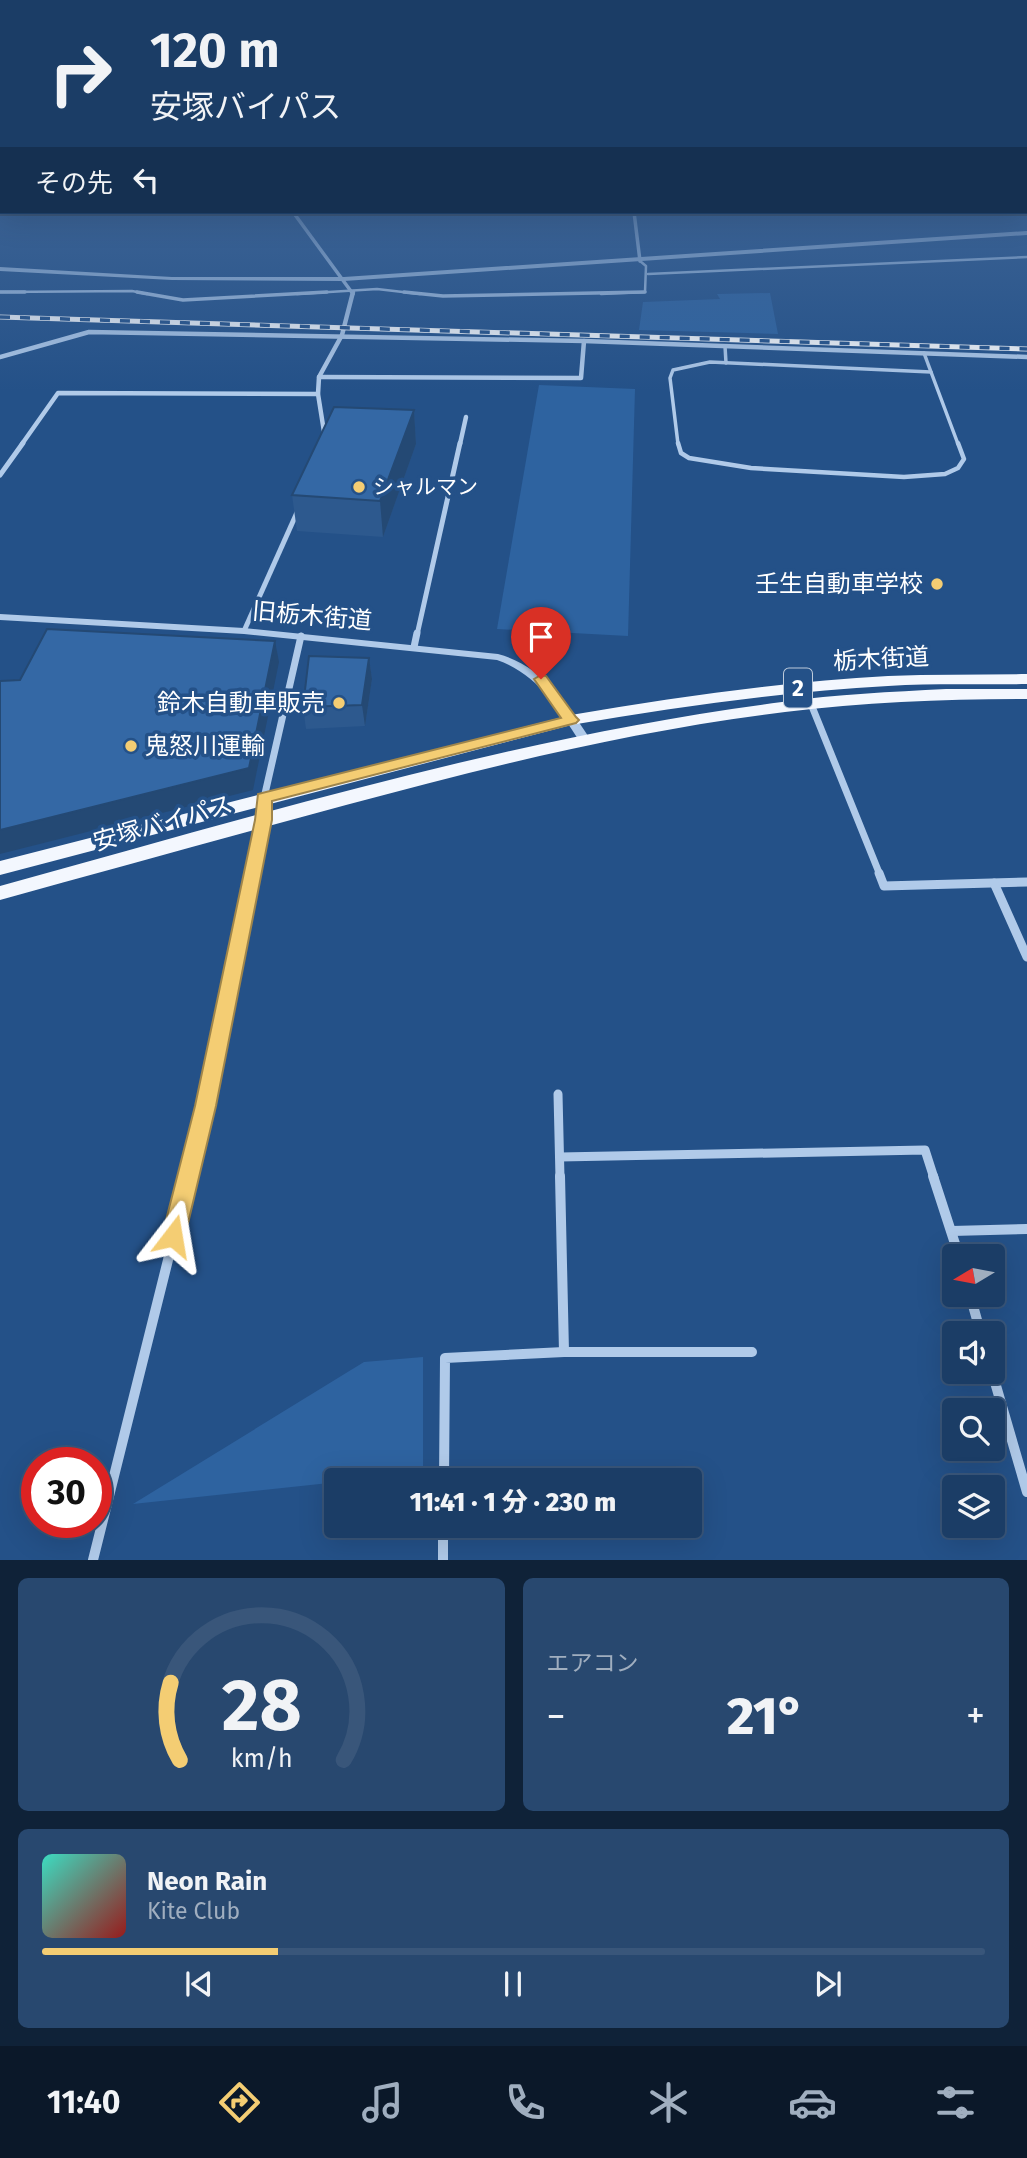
<!DOCTYPE html>
<html lang="ja">
<head>
<meta charset="utf-8">
<style>
  body { margin:0; font-family:"Fira Sans","Noto Sans JP",sans-serif; background:#28486f; color:#f1f3f6; height:100vh; display:flex; flex-direction:column; font-size:26px; white-space:nowrap }
  * { box-sizing:border-box; margin:0 }
  p { font-size:23px; color:#a0aebf }
  .icon { flex:none; width:38px; height:38px; fill:none; stroke:currentColor; stroke-width:2; stroke-linecap:round; stroke-linejoin:round }
  .map { position:relative; height:1560px; overflow:hidden }
  .details { display:flex; flex-direction:column; gap:18px; padding:18px; background:#0f2238; flex:1 }
  .details>* { flex:none }
  .guide { position:absolute; left:0px; top:0px; width:1027px; height:214px; box-shadow:0 7px 28px #0002,0 0 0 2px #39567a; background:#1b3d66; color:#f1f3f6; overflow:hidden }
  .needle { width:46px; rotate:260deg }
  .fabs { position:absolute; left:942px; top:1244px; display:grid; gap:14px }
  .fabs a { display:grid; place-items:center; width:63px; height:63px; border-radius:7px; background:#1b3d66; box-shadow:0 7px 28px #0002,0 0 0 2px #39567a; font-size:35px }
  .speed { position:absolute; left:21px; top:1447px; display:flex; gap:14px; font-size:35px; font-weight:700; text-align:center }
  .speed>* { display:grid; place-content:center; width:91px; height:91px; border-radius:50%; background:#1b3d66; box-shadow:0 7px 28px #0002,0 0 0 2px #39567a; line-height:1 }
  .speed .limit { border:10px solid #d22; background:#fff; color:#111 }
  .pin { position:absolute; display:grid; place-items:center; width:60px; height:60px; color:#fff; margin:-72px -30px; border-radius:50% 50% 50% 0; rotate:-45deg; box-shadow:0 0 7px #0007 }
  .pin .icon { rotate:45deg }
  .me { position:absolute; width:77px; margin:-38px; rotate:14deg; stroke-linejoin:round; filter:drop-shadow(0 0 5px #0008) }
  .turn { display:flex; align-items:center; gap:24px; height:147px; padding:0 35px; font-size:32px }
  .turn .icon { width:91px; height:91px; stroke-width:2.5 }
  .turn b { display:block; font-size:49px; line-height:60px }
  .then { display:flex; align-items:center; height:66px; padding:0 35px; background:#0003; gap:14px; font-size:26px }
  .big { font-size:52px; font-weight:800; line-height:1.1 }
  .details .widget { flex:1; display:flex; flex-direction:column; justify-content:center; gap:10px; min-width:0; padding:0 24px; border-radius:10px; background:#28486f }
  .details .dial { align-items:center; gap:0 }
  .dial svg { height:182px; overflow:visible; fill:none; stroke:#39567a; stroke-width:7; stroke-linecap:round; text-anchor:middle }
  .dial text { fill:#f1f3f6; stroke:none }
  .song { display:flex; align-items:center; gap:21px }
  .cover { width:84px; height:84px; border-radius:10px; background:linear-gradient(135deg,hsl(170 70% 55%),hsl(0 70% 35%)) }
  .played { height:7px; border-radius:4px; background:linear-gradient(90deg,#f4cd73 25%,#39567a 25%) }
  .keys { display:flex; justify-content:space-around; direction:ltr }
  .heat { display:flex; justify-content:space-between; align-items:center; font-size:38px; direction:ltr }
  .details .tiles { flex:1; display:grid; gap:18px; grid-template-columns:1fr 1fr }
  .widget:last-child { grid-column:span 2 }
  .trip { position:absolute; left:324px; top:1468px; width:378px; height:70px; border-radius:7px; background:#1b3d66; box-shadow:0 7px 28px #0002,0 0 0 2px #39567a; font-weight:800; line-height:70px; text-align:center }
  .tabs { display:flex; height:112px; justify-content:space-around; align-items:center; background:#0b1829; color:#a0aebf }
  .tabs .icon { width:49px; height:49px }
  .tabs .selected { color:#f4cd73 }
  .tabs b { font-size:32px; color:#f1f3f6 }
  .map>svg:first-child { display:block }
</style>
</head>
<body>
<div class="map">
<svg width="1027" height="1560" viewBox="0 0 1027 1560">
  <rect width="100%" height="100%" fill="#245188"/>
  <g fill="#2e63a0">
    <path d="M770 293 778 334 639 330 643 302 720 299 717 294Z"/>
    <path d="M539 385 635 389 628 636 497 629Z"/>
    <path d="M423 1357V1473L133 1504 364 1362Z"/>
  </g>
  <g fill="none" stroke-linecap="round" stroke-linejoin="round">
    <g stroke="#b0cae9" stroke-width="2.5">
      <path d="M648 274 1027 257"/>
      <path d="M0 292 132 291 147 294"/>
      <path d="M297 294 377 289 420 294"/>
      <path d="M601 294 645 292 646 266 640 261"/>
    </g>
    <g stroke="#b0cae9" stroke-width="3.5">
      <path d="M0 292H25"/>
      <path d="M137 292 183 300 327 292"/>
      <path d="M404 292 443 296 645 292"/>
      <path d="M725 346 726 363"/>
      <path d="M924 353 931 372"/>
      <path d="M678 444 670 378 673 370 710 362 931 372 958 444"/>
    </g>
    <path stroke="#b0cae9" stroke-width="4.5" d="M678 443 681 453 689 458 751 468 904 477 945 474 958 468 964 459 958 443"/>
    <g stroke="#b0cae9" stroke-width="3.5">
      <path d="M293 212 353 294"/>
      <path d="M634 212 640 261"/>
    </g>
    <g stroke="#b0cae9" stroke-width="4.5">
      <path d="M0 357 89 332 584 341 1027 357"/>
      <path d="M319 377 581 378 584 341"/>
      <path d="M325 438 318 394 319 377 342 335 353 292"/>
      <path d="M22 444 58 393 318 394"/>
      <path d="M460 444 466 417"/>
    </g>
    <g stroke="#b0cae9" stroke-width="5">
      <path d="M0 475 23 443"/>
      <path d="M244 631 299 508"/>
      <path d="M417 635 460 443"/>
    </g>
    <g stroke="#b0cae9" stroke-width="7">
      <path d="M414 647 417 633"/>
      <path d="M811 704 880 875"/>
      <path d="M253 875 264 820V798L301 636"/>
    </g>
    <g stroke="#b0cae9" stroke-width="9">
      <path d="M879 873 884 886 1027 882"/>
      <path d="M994 883 1027 957"/>
      <path d="M558 1094 560 1178"/>
      <path d="M560 1157 925 1150 934 1178"/>
      <path d="M188 1178 206 1106 253 873"/>
    </g>
    <g stroke="#b0cae9" stroke-width="10">
      <path d="M560 1176 564 1352"/>
      <path d="M933 1176 959 1256"/>
      <path d="M952 1231 1027 1229"/>
      <path d="M970 1295 981 1334"/>
      <path d="M992 1372 1027 1492"/>
      <path d="M444 1480 445 1358 564 1352H752"/>
      <path d="M443 1526V1560"/>
      <path d="M93 1560 189 1176"/>
    </g>
    <g fill="#b0cae9" fill-rule="evenodd">
      <path d="M1027 231V235L344 281 172 280 0 271V267L172 277H344Z"/>
      <path d="M0 614 244 628 498 654C542 666 566 702 590 739L588 742H580C558 708 537 674 497 660L244 634 0 620Z"/>
    </g>
    <g fill="#f3f7fe" fill-rule="evenodd">
      <path d="M1027 674V684C981 685 934 683 888 686 782 692 676 707 571 725L0 875V861L571 715C676 697 782 682 888 676 934 674 981 675 1027 674Z"/>
      <path d="M946 689H1027V699C946 699 865 702 785 712 636 730 490 766 346 805 231 836 115 868 0 900V886C258 815 517 736 782 702 837 694 891 692 946 689Z"/>
    </g>
    <g stroke="#fff" stroke-width="5">
      <path id="rail" d="M0 317 1027 349"/>
    </g>
    <use href="#rail" stroke="#245188" stroke-width="3.5" stroke-dasharray="10" stroke-linecap="butt"/>
  </g>
  <g fill="#2d598e">
    <path d="M414 410 416 444 383 537 297 531 292 495Z"/>
    <path d="M369 658 372 679 365 726 306 729 303 707Z"/>
  </g>
  <g fill="#244974">
    <path d="M414 410 416 444 383 537 380 501Z"/>
    <path d="M275 641 279 662 253 790 0 854V830Z"/>
    <path d="M369 658 372 679 365 726 362 705Z"/>
  </g>
  <g fill="#3468a5" stroke="#244974" stroke-width="2">
    <path d="M334 407 414 410 380 501 292 495Z"/>
    <path d="M47 629 275 641 249 768 0 830V681L20 680Z"/>
    <path d="M309 656 369 658 362 705 303 707Z"/>
  </g>
  <linearGradient id="sky" x2="0" y2="1"><stop stop-color="#142d4b"/><stop offset="0.44" stop-color="#3f6596"/><stop offset="1" stop-color="#3f6596" stop-opacity="0"/></linearGradient>
  <rect width="1027" height="391" fill="url(#sky)"/>
  <path fill="#f4cd73" stroke="#9f854b" stroke-width="2" d="M541 675 546 676 576 717 579 720 576 723 272 801V820L216 1106 185 1236 181 1244 173 1247 165 1244 162 1236 195 1106 255 820 258 794 561 718 534 679Z"/>
  <g fill="#f4cd73" stroke="#245188" stroke-width="2.5">
    <circle cx="359" cy="487" r="7"/>
    <circle cx="937" cy="584" r="7"/>
    <circle cx="339" cy="703" r="7"/>
    <circle cx="131" cy="746" r="7"/>
  </g>
  <g text-anchor="middle" stroke-width="7" stroke-linejoin="round" paint-order="stroke">
    <g font-size="21" fill="#fff" stroke="#245188" text-anchor="start">
      <text x="373" y="494">シャルマン</text>
    </g>
    <rect fill="#245188" stroke="#bdcbdb" stroke-width="2" x="784" y="668.5" width="28" height="39" rx="5"/>
    <g font-size="23" font-weight="bold" fill="#fff">
      <text x="798" y="696">2</text>
    </g>
    <g font-size="24" fill="#fff" stroke="#245188" text-anchor="end">
      <text x="923" y="592">壬生自動車学校</text>
      <text x="325" y="711">鈴木自動車販売</text>
      <text x="145" y="754" text-anchor="start">鬼怒川運輸</text>
    </g>
    <g font-size="24" fill="#fff" stroke="#245188">
      <text transform="translate(312 616) rotate(5)" y="8">旧栃木街道</text>
      <text transform="translate(881 659) rotate(-3)" y="8">栃木街道</text>
      <text transform="translate(163 823) rotate(-16)" y="8">安塚バイパス</text>
    </g>
  </g>
</svg>
<div class="fabs">
<a><svg class="needle" viewBox="-14 -14 28 28"><path d="M0-13l5 13h-10z" fill="#e53935"/><path d="M0 13l5-13h-10z" fill="#a0aebf"/></svg></a>
<a><svg class="icon" aria-label="sound" viewBox="0 0 24 24"><path d="M4 9h4l5-4v14l-5-4H4zM17 9q2 3 0 6"/></svg></a>
<a><svg class="icon" aria-label="search" viewBox="0 0 24 24"><circle cx="10" cy="10" r="6"/><path d="M15 15l6 6"/></svg></a>
<a><svg class="icon" aria-label="layers" viewBox="0 0 24 24"><path d="M12 4l9 5-9 5-9-5zM3 14l9 5 9-5"/></svg></a>
</div>
<div class="speed"><div class="limit">30</div></div>
<div class="pin" style="left:541px;top:679px;background:#d93025"><svg class="icon" aria-label="arrive" viewBox="0 0 24 24"><path d="M6 21V4h12l-3 4 3 4H6"/></svg></div>
<svg class="me" style="left:173px;top:1236px" viewBox="-20 -20 40 40"><path d="M0-17L14 15 0 8-14 15z" fill="#f4cd73" stroke="#fff" stroke-width="4"/></svg>
<div class="trip">11:41 · 1 分 · 230 m</div>
<div class="guide">
<div class="turn"><svg class="icon" aria-label="right" viewBox="0 0 24 24"><path d="M7 20v-9h11M14 6l5 5-5 5"/></svg><div><b>120 m</b>安塚バイパス</div></div>
<div class="then">その先<svg class="icon" aria-label="left" viewBox="0 0 24 24"><path d="M17 20v-9H6M10 6l-5 5 5 5"/></svg></div>
</div>
</div>
<section class="details">
<div class="tiles">
<div class="widget dial"><svg viewBox="0 0 100 80">
<path d="M14 69A42 42 0 1 1 86 69"/>
<path d="M14 69A42 42 0 0 1 10 35" stroke="#f4cd73"/>
<text x="50" y="56" font-size="32" font-weight="700">28</text>
<text x="50" y="72" font-size="11">km/h</text>
</svg></div>
<div class="widget"><p>エアコン</p>
<div class="heat"><a>−</a><b class="big">21°</b><a>+</a></div>
</div>
<div class="widget">
<div class="song"><i class="cover"></i><div><b>Neon Rain</b><p>Kite Club</p></div></div>
<div class="played"></div>
<div class="keys"><svg class="icon" aria-label="previous" viewBox="0 0 24 24"><path d="M18 5L8 12l10 7zM5 5v14"/></svg><svg class="icon" aria-label="pause" viewBox="0 0 24 24"><path d="M8 5v14M16 5v14"/></svg><svg class="icon" aria-label="next" viewBox="0 0 24 24"><path d="M6 5l10 7-10 7zM19 5v14"/></svg></div>
</div>
</div>
</section>
<nav class="tabs">
<b>11:40</b>
<svg class="icon selected" aria-label="directions" viewBox="0 0 24 24"><path d="M12 3l9 9-9 9-9-9zM9 14v-3h6M13 9l2 2-2 2"/></svg>
<svg class="icon" aria-label="music" viewBox="0 0 24 24"><path d="M9 18V5l10-2v13"/><circle cx="6" cy="18" r="3"/><circle cx="16" cy="16" r="3"/></svg>
<svg class="icon" aria-label="phone" viewBox="0 0 24 24"><path d="M5 4h4l2 5-3 2q2 4 5 5l2-3 5 2v4C11 20 4 13 5 4z"/></svg>
<svg class="icon" aria-label="climate" viewBox="0 0 24 24"><path d="M12 3v18M4 7l16 10M4 17L20 7"/></svg>
<svg class="icon" aria-label="car" viewBox="0 0 24 24"><path d="M5 17H2v-5l4-1 3-4h7l3 4 3 1v5h-3M9 17h6M6 11h13"/><circle cx="7" cy="17" r="2"/><circle cx="17" cy="17" r="2"/></svg>
<svg class="icon" aria-label="filters" viewBox="0 0 24 24"><path d="M4 7h16M4 17h16"/><circle cx="9" cy="7" r="2"/><circle cx="15" cy="17" r="2"/></svg>
</nav>
</body>
</html>
